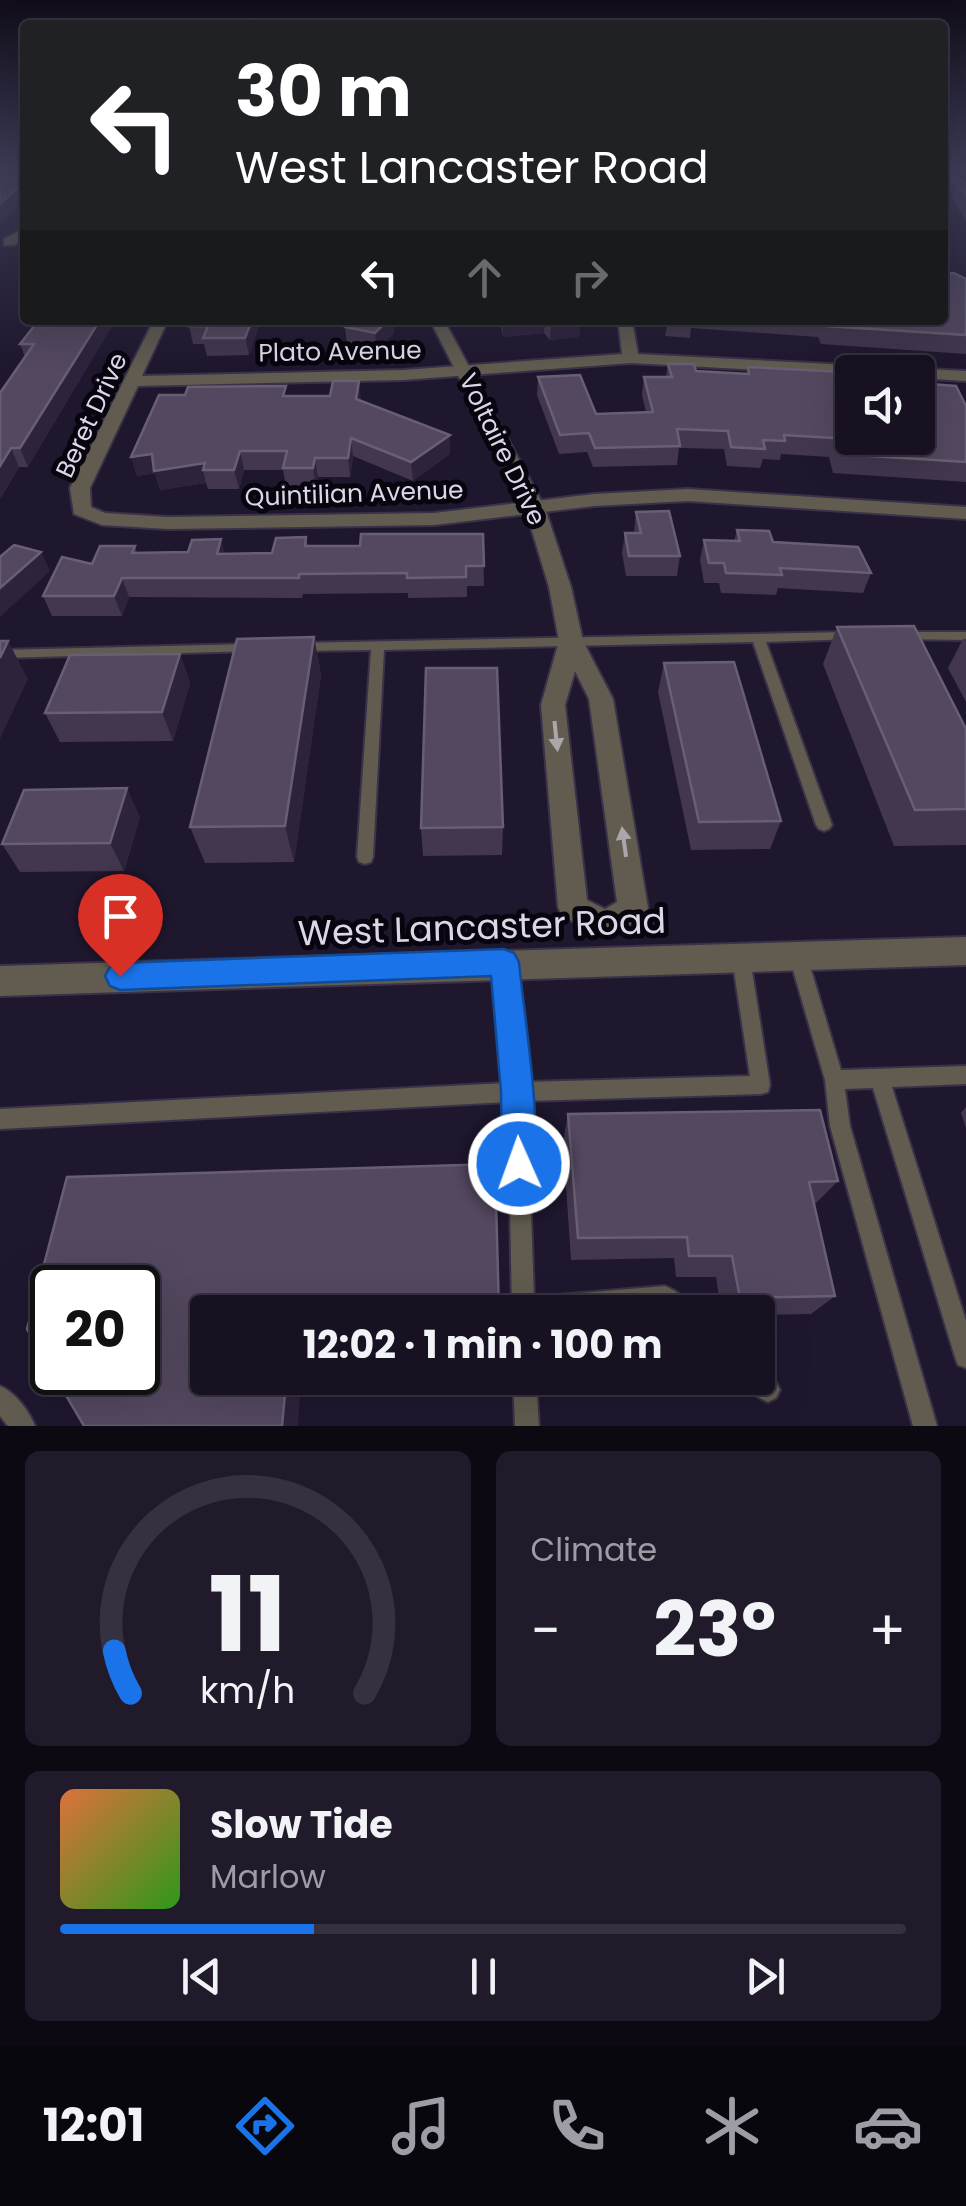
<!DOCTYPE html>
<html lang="en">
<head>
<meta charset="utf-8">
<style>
  body { margin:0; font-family:Poppins,sans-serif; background:#201a2a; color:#f1f3f6; height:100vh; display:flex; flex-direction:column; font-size:38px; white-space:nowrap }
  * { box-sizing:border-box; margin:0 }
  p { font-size:32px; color:#9e9da5 }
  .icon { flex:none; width:55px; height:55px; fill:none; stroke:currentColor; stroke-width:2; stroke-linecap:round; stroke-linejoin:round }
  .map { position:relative; height:1426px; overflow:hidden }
  .details { display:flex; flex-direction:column; gap:25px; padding:25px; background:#0d0913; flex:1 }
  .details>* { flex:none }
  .guide { position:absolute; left:20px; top:20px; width:928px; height:305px; border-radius:10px; box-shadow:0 10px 40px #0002,0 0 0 2px #363140; background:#202124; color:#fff; overflow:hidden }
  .controls { position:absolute; left:835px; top:355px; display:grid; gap:20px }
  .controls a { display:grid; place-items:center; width:100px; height:100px; border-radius:10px; background:#171122; box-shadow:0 10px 40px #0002,0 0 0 2px #363140; font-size:50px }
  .speed { position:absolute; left:30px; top:1265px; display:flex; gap:20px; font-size:50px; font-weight:700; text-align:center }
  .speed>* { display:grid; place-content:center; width:130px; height:130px; border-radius:50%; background:#171122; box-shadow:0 10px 40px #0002,0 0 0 2px #363140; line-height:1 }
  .speed .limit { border:5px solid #111; border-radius:15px; background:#fff; color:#111 }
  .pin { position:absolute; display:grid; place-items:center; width:85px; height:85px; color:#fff; margin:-102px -42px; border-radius:50% 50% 50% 0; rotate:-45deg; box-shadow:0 0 10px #0007 }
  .pin .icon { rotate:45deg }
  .me { position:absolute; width:110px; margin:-55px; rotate:358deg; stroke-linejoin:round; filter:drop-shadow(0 0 8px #0008) }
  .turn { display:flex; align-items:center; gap:35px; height:210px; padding:0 50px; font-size:45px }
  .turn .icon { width:130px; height:130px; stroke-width:2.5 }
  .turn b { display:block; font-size:70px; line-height:85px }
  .lanes { display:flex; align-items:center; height:95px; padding:0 50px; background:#0003; justify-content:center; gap:50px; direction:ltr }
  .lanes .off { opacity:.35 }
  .big { font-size:75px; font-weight:700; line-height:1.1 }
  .details .tile { flex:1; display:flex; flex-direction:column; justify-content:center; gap:15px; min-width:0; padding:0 35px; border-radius:15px; background:#201a2a }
  .details .dial { align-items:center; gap:0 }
  .dial svg { height:260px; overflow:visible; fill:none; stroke:#363140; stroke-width:7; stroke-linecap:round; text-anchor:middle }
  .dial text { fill:#f1f3f6; stroke:none }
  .song { display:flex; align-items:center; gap:30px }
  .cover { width:120px; height:120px; border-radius:15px; background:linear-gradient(135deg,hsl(20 70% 55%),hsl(110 70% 35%)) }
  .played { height:10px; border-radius:5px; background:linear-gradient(90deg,#1a73e8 30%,#363140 30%) }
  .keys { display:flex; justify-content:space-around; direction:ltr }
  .heat { display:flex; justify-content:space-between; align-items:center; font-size:55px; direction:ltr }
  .details .tiles { flex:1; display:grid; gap:25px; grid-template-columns:1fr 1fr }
  .tile:last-child { grid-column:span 2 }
  .trip { position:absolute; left:190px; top:1295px; width:585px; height:100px; border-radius:10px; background:#171122; box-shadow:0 10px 40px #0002,0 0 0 2px #363140; font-weight:700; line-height:100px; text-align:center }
  .menu { display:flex; height:160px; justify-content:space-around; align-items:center; background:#09070e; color:#9e9da5 }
  .menu .icon { width:70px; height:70px }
  .menu .selected { color:#1a73e8 }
  .menu b { font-size:45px; color:#f1f3f6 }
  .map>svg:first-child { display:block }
</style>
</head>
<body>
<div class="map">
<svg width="966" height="1426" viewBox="0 0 966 1426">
  <rect width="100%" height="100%" fill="#1f172e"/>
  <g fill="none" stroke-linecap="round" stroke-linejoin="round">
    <g stroke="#393248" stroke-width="4">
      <g id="service">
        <path d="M850 632 856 636 854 639 766 642 832 825 829 829 824 831 819 829 816 825 753 642 384 650 373 857 371 862 365 864 359 862 357 857 371 650 297 651 291 647 297 643Z"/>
        <path d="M902 632H966V640L898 639 896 636Z"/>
        <path d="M250 644 256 648 255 651 0 658V650Z"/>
        <path d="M798 948 804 950 807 956 841 1070 966 1066V1084L892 1087 966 1321V1368L958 1365 955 1357 873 1088 845 1089 850 1126 937 1426H913L830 1126 825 1080 789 956 792 950Z"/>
        <path d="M741 950 747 952 750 958 770 1085 768 1092 761 1094 527 1101 534 1297 665 1286C677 1291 690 1300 694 1312H666L661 1308 612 1312H512L508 1102 0 1129V1109L507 1083 495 964 498 958 504 956 510 958 513 964 525 1082 750 1076 732 958 735 952Z"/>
        <path d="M758 1368 776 1382 780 1390 776 1398 768 1402C756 1397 747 1389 743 1378H758Z"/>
        <path d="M513 1378H536L539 1426H515Z"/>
        <path d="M0 1386C15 1392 29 1411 35 1426H8L0 1416Z"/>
      </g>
    </g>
    <g stroke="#393248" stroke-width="4">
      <g id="minor">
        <path d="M25 228V238L14 245H4V239Z"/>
        <path d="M154 320H168L142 376 403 370 622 354 618 320H632L638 354 966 371V381L918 378V372L852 375 631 363 403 380 138 386 90 488 91 507 105 513 168 517 434 513 594 494 688 489 966 507V519L688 501 594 506 434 525 168 529 102 525 74 514 70 488Z"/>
      </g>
    </g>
    <g stroke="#393248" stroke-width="4">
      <g id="tertiary">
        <path d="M430 320H444L545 508 571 587 583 641 613 699 648 908 644 917 606 938 562 916 558 907 541 705 559 641 549 587 525 508ZM575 671 589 699 617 902 605 909 587 900 565 705Z"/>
        <path d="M966 937V965L0 996V966Z"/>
      </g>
    </g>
    <use href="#service" fill="#615c4f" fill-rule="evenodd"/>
    <use href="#minor" fill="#615c4f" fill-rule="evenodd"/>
    <use href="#tertiary" fill="#615c4f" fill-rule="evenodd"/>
  </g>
  <g fill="#42374e">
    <path d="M942 171 966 182V221L952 197Z"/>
    <path d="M966 279V354L821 344 818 337 691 328 690 338 665 336 668 320H942Z"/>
    <path d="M39 320 28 467H19L0 499 25 357 20 344Z"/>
    <path d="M261 320 249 355 207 356 204 344H193L189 326Z"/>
    <path d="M346 320H393L394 333 377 350 347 345 345 327Z"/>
    <path d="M480 320H585L584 326 580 327 579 337 550 340 544 333 503 337 501 326 484 327Z"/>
    <path d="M844 360 852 372 966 406V482L833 473 829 457 781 454 780 460 763 459 760 468 727 466 724 449 679 448 677 465 593 467 587 452 559 454 537 395 538 377 596 414 646 412 642 395 644 377H666L668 364 696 371 747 374 748 367 841 372Z"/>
    <path d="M287 396 361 400 450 454 413 481 353 456 350 477H318L316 487H286L283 470H244L239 489H208L206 483 160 490 155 473 137 476 131 457Z"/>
    <path d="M636 512 680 556 677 576H626L622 553 625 533H634Z"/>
    <path d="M737 530 871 573 863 593 778 588 776 595 721 593 719 583H704L700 560 704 540 734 541Z"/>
    <path d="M483 534 484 586H467V597L408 598V593L303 594 302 598 129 597 122 616H52L43 596 92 564 135 546 137 553H272L306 537 308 546H360Z"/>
    <path d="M837 627 966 729V845L894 846 823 664Z"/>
    <path d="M314 637 321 675 294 862 205 863 190 827Z"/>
    <path d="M963 639H966V702L948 668Z"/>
    <path d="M180 654 190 683 173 741 60 742 45 713Z"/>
    <path d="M664 663 781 821 770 849 691 850 658 692Z"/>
    <path d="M140 817 124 871 20 872 2 844Z"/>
    <path d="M503 827 502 855 423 856 421 828Z"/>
    <path d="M966 1107V1128L961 1113Z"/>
    <path d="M568 1114 838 1181 814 1205 835 1296 811 1314 758 1315V1312H721L716 1277H676L674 1258 571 1260 563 1142Z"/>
    <path d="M208 1378H501L500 1390 300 1396Z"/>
  </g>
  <g fill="#2d233b">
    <path d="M24 180 25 199 0 225V204Z"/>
    <path d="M957 182 952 197 942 199V184Z"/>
    <path d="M100 320H116L28 467 20 448Z"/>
    <path d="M252 320H261L249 355 245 338Z"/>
    <path d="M388 320H393L394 333 377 350 375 333Z"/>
    <path d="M484 320H501V326L484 327Z"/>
    <path d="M503 320H545L544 333 503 337Z"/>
    <path d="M571 320H585L584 326 580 327 579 337 550 340 551 322Z"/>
    <path d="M359 381 361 399 358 417 356 399Z"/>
    <path d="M450 435V454L413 481 411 462Z"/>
    <path d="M351 438 353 456 350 477 348 458Z"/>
    <path d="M11 448 19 467 0 499V466Z"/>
    <path d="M240 451 244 470 239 489 234 470Z"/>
    <path d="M152 454 205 463 203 470 206 483 160 490 155 473 137 476 131 457Z"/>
    <path d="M315 458 318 477 316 487 313 468Z"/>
    <path d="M221 539 226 559 217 554Z"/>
    <path d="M41 552 50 571 0 617V588Z"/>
    <path d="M122 578 129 597 122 616 114 596Z"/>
    <path d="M314 637 321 675 294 862 285 826Z"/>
    <path d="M8 641 28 679 0 739V658Z"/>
    <path d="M180 654 190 683 173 741 162 712Z"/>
    <path d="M127 788 140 817 124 871 110 843Z"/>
    <path d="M286 1383 300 1396 298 1426H282Z"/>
  </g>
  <g fill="#53485f" stroke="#685f74" stroke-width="2.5" fill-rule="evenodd">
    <path d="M0 168H25V180L0 204Z"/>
    <path d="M942 171 966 182V196L957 182 942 184Z"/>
    <path d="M954 273 966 279V335L826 326 823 320H942V274Z"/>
    <path d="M39 320H100L20 448H11L0 466V393L34 344H20Z"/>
    <path d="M192 320H252L245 338H203L208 326H189Z"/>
    <path d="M346 320H388L375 333 345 327Z"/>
    <path d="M844 360 883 366 885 372H852V438H918V383L956 386 966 406V462L839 454 834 438 784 435 785 441 763 440 765 449 731 447 728 431 677 429 680 446 595 448 589 433 560 435 538 377 580 375 596 414 653 412 644 377H672L668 364H694L696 371 749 374 748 367 844 372Z"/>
    <path d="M333 381H359L356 399 450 435 411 462 351 438 348 458H315L313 468H283L287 451H240L234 470H203L205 463 154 471 152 454 131 457 159 395H185L188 387 286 386 283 396H330Z"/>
    <path d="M669 511 680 556H629L625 533H641L636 512Z"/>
    <path d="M737 530 769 531 773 542 858 547 871 573 780 568 782 575 726 573 724 563H709L704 540 740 541Z"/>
    <path d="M361 534H483L484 566H466V577L407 578V573L299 574V578H122L114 596H43L62 557 92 564 100 546H135L132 553 188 552 192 540 221 539 217 554 272 553 276 538 306 537 305 546H360Z"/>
    <path d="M14 545 41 552 0 588V557Z"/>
    <path d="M914 626 966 729V809L915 810 837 627Z"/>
    <path d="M314 637 285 826 190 827 237 639Z"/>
    <path d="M0 641H8L0 658Z"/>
    <path d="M180 654 162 712 45 713 70 655Z"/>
    <path d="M734 662 781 821 699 822 664 663Z"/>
    <path d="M426 668H497L503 827 421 828Z"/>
    <path d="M127 788 110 843 2 844 24 790Z"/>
    <path d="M820 1110 838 1181 809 1182 835 1296 740 1298 732 1256H689L687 1237 578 1238 568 1114Z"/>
    <path d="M495 1164 499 1312H208V1378H463L286 1383 282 1426H84L27 1329 67 1177ZM52 1288H138V1372H52Z"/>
  </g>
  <defs><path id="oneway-solid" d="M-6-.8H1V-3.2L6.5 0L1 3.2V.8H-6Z" transform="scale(2.5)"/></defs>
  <g fill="#aaa6aa">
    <use href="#oneway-solid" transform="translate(556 736) rotate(84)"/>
    <use href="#oneway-solid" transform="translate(624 842) rotate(-98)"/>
  </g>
  <linearGradient id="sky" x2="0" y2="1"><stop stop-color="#110d19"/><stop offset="0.46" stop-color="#3c3c57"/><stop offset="1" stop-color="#3c3c57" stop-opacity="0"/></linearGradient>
  <rect width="966" height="368" fill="url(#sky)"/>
  <path fill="#1a73e8" stroke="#114b97" stroke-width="2.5" d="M504 949 514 953 519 962C523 1008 545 1140 531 1176L519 1181 507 1176 502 1164 501 1092 491 976 120 990 110 986 105 976 110 967 120 963Z"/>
  <g text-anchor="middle" stroke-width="10" stroke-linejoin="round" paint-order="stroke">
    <g font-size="25" fill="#dbd7e7" stroke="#08050e">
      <text transform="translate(340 351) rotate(-1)" y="9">Plato Avenue</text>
      <text transform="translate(91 415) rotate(-65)" y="9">Beret Drive</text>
      <text transform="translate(503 449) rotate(64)" y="9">Voltaire Drive</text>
      <text transform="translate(354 493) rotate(-2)" y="9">Quintilian Avenue</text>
    </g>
    <g font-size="35" fill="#dbd7e7" stroke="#08050e">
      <text transform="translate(482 927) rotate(-2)" y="12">West Lancaster Road</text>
    </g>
  </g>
</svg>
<div class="controls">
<a><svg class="icon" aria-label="sound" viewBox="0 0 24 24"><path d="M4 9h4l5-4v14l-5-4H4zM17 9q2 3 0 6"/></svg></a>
</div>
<div class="speed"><div class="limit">20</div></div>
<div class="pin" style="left:120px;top:976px;background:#d93025"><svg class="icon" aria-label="arrive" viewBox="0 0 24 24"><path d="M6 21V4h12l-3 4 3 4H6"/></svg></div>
<svg class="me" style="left:519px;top:1164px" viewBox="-20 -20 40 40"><circle r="17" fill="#1a73e8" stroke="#fff" stroke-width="3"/><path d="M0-11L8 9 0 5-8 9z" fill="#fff"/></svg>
<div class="trip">12:02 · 1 min · 100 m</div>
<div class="guide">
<div class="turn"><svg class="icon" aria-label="left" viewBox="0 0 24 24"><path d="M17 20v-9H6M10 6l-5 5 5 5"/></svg><div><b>30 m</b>West Lancaster Road</div></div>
<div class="lanes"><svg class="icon" aria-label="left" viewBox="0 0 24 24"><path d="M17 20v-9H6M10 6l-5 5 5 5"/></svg><svg class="icon off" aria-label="ahead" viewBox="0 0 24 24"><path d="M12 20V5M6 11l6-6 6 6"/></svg><svg class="icon off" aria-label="right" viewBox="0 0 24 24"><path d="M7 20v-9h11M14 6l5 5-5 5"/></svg></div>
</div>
</div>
<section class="details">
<div class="tiles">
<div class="tile dial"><svg viewBox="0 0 100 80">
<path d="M14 69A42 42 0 1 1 86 69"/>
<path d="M14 69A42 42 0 0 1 9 56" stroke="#1a73e8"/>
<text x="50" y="56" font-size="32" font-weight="700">11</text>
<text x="50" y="72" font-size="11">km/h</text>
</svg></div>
<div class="tile"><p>Climate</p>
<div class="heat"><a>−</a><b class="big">23°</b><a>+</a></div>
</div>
<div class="tile">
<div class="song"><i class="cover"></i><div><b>Slow Tide</b><p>Marlow</p></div></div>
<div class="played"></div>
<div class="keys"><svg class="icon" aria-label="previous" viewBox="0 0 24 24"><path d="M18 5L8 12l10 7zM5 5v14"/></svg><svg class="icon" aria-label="pause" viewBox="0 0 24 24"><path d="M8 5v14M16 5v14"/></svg><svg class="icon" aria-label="next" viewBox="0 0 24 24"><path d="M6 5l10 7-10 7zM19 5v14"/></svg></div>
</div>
</div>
</section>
<nav class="menu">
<b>12:01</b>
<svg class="icon selected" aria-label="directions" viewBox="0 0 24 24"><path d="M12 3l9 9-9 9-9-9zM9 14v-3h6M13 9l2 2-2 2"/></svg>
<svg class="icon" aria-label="music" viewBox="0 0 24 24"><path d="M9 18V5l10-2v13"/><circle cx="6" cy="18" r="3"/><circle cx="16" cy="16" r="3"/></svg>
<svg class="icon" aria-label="phone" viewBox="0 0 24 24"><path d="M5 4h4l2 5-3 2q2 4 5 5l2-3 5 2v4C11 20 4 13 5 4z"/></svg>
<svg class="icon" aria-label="climate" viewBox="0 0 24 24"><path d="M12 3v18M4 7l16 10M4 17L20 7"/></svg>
<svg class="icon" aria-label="car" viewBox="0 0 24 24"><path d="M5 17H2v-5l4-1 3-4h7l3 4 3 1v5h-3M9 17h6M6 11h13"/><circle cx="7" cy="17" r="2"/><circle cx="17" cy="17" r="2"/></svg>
</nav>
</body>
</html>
